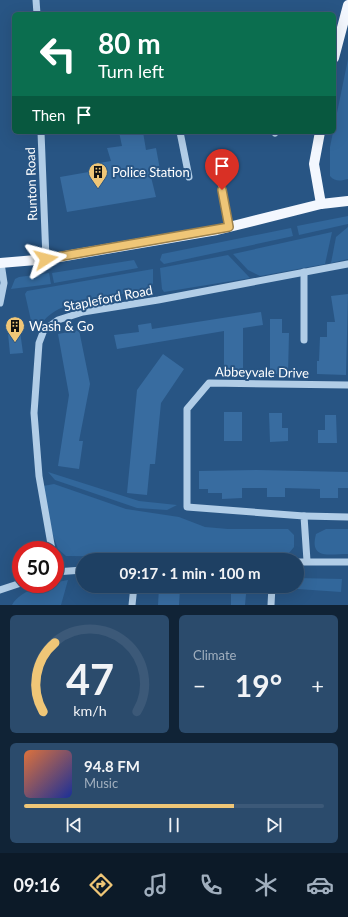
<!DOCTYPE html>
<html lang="en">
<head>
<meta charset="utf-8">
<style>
  body { margin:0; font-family:Lato,sans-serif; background:#2b4b6c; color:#f1f3f6; height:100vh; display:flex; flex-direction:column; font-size:15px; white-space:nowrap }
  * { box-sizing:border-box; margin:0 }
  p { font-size:13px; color:#a1afbe }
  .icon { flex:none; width:22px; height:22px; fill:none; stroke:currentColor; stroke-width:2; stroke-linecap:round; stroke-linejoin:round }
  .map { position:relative; height:605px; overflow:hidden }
  .panel { display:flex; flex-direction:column; gap:10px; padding:10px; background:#102336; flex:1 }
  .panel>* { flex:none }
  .guide { position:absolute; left:12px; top:12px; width:324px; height:122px; border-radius:6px; box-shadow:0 4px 16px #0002,0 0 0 1px #3c5978; background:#0b6e4f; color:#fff; overflow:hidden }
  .speed { position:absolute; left:12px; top:541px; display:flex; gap:8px; font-size:20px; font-weight:700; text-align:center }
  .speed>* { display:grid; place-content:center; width:52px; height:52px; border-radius:50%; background:#1e4063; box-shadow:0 4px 16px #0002,0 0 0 1px #3c5978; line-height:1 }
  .speed .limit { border:6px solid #d22; background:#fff; color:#111 }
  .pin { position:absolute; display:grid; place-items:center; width:34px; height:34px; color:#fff; margin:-41px -17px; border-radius:50% 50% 50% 0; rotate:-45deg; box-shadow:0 0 4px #0007 }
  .pin .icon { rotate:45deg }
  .me { position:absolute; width:44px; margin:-22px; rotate:81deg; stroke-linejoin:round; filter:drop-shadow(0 0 3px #0008) }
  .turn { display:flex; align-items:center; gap:14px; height:84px; padding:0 20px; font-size:18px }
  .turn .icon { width:52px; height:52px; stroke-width:2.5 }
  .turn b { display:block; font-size:28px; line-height:34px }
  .then { display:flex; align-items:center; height:38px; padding:0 20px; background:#0003; gap:8px; font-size:15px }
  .big { font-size:30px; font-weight:700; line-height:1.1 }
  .panel .widget { flex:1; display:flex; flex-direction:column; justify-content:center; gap:6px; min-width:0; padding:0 14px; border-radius:6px; background:#2b4b6c }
  .panel .dial { align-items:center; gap:0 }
  .dial svg { height:104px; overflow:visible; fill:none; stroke:#3c5978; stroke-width:7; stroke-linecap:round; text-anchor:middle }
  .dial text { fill:#f1f3f6; stroke:none }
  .song { display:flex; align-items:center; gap:12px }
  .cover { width:48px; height:48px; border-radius:6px; background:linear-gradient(135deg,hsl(20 70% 55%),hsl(230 70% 35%)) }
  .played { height:4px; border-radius:2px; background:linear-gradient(90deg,#efc677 70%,#3c5978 70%) }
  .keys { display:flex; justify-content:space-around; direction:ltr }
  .heat { display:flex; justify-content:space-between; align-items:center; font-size:22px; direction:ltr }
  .panel .tiles { flex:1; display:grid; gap:10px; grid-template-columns:1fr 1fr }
  .widget:last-child { grid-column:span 2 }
  .trip { position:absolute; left:76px; top:553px; width:228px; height:40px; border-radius:20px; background:#1e4063; box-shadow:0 4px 16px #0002,0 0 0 1px #3c5978; font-weight:700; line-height:40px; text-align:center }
  .tabs { display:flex; height:64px; justify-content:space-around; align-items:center; background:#0c1a28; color:#a1afbe }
  .tabs .icon { width:28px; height:28px }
  .tabs .selected { color:#efc677 }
  .tabs b { font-size:18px; color:#f1f3f6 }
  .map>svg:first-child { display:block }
</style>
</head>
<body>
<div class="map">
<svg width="348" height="605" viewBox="0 0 348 605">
  <rect width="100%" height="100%" fill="#285584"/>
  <g fill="#32679b">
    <path d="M348 59V179C341 181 335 182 330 176V147Z"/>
    <path d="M348 216V224L299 235 297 226Z"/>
    <path d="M348 227V259L331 263 336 237Z"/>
    <path d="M291 228 293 236 289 237 164 264 160 260 162 254Z"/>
    <path d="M332 232 325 264 260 276 248 270 233 254Z"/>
    <path d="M228 255 250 278 164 292 162 289 160 268Z"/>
    <path d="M134 260 138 268 54 283 52 273Z"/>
    <path d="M153 269V283L150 290 108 296V300C78 303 54 302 37 330L32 325 25 294 27 291Z"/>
    <path d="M49 273 51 284 11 289 15 279 19 277Z"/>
    <path d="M48 472 139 501 177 505 167 510 137 508 55 480Z"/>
    <path d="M54 484 126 509 179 517 205 527 228 529H288L294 535V547L289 553 279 555 277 558 66 556 58 549 40 500 43 486Z"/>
    <path d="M326 529H348V554C330 554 309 560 316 534Z"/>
    <path d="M297 578 342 579 341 592 283 588V586H297Z"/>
    <path d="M68 580 61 605H12C21 588 53 583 68 580Z"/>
  </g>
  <g fill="#386ca0">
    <path d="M119 132H143L146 150 156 148 161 175 151 177 156 197 67 212 60 177 100 170 99 163 111 161 107 148 122 146Z"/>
    <path d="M348 294 346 375 317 374V361H319L320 337H327V322H335L331 296Z"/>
    <path d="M261 312 263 325 243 328V374H224V331L117 349 114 335 139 332 138 325 151 323 152 329Z"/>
    <path d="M270 319H282V333H289L288 374H270Z"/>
    <path d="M79 330 90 384 79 441H83L79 469 58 466 69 395 58 334Z"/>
    <path d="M20 331 23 353 10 354 8 333Z"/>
    <path d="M163 354 184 369 161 403 155 464H150L147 495 127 493 137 390Z"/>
    <rect x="224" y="412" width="18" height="29"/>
    <path d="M269 413H282V428H288V441L270 442Z"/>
    <path d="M325 415H336L337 443H318V430H325Z"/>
    <path d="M257 470 348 472V488H338V498H320V489L285 488V497H267V488H242V498L222 499V493H208V489H199V471Z"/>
    <path d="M159 587 180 589 179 605H158Z"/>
    <path d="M231 594H246L245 605H231Z"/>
  </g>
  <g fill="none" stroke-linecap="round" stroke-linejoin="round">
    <g stroke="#b1cde7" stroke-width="7">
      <path d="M36 0 37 14"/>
      <path d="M41 132 46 259"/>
      <path d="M180 132 189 177"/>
      <path d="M275 133 276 132"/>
      <path d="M220 177 229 227"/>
      <path d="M304 272V340"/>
      <path d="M0 303 4 283 1 263"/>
      <path d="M304 516 348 517"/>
      <path d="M52 550 39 476 34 413 39 343 44 330 58 320 83 312 158 300 348 264"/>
      <path d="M307 561 304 516 187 507V409L209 383 348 385"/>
      <path d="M297 562H348"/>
      <path d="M55 572 83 570"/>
      <path d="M0 590 21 583"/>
      <path d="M132 605 134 586"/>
      <path d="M271 605 272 586"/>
    </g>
    <g stroke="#f3f7fe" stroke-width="10">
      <path d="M334 58 348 5"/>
      <path d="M320 132 314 164 321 204"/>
      <path d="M0 263 48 259 217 230 321 204 348 201"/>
    </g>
  </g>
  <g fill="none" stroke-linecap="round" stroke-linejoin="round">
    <g stroke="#9b814d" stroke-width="10">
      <path id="route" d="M46 259 229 227 222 190"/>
    </g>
    <use href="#route" stroke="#efc677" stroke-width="7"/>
  </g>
  <defs>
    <g id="building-pin" transform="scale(1)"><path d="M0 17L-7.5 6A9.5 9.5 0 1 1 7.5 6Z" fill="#efc677" stroke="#285584"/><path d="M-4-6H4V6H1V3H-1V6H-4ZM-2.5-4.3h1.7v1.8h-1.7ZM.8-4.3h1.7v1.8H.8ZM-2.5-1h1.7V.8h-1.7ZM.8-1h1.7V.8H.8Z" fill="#111"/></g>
  </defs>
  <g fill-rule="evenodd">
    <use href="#building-pin" x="98" y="172"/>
    <use href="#building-pin" x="15" y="326"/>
  </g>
  <g text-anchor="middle" stroke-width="4" stroke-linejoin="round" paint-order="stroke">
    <g font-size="13" fill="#fff" stroke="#285584" text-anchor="start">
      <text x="112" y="177">Police Station</text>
      <text x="29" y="331">Wash &amp; Go</text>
    </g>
    <g font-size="13" fill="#fff" stroke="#285584">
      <text transform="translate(31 184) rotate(-92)" y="5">Runton Road</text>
      <text transform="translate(108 298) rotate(-11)" y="5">Stapleford Road</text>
      <text transform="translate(262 372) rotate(1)" y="5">Abbeyvale Drive</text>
    </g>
  </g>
</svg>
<div class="speed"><div class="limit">50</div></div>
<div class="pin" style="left:222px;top:190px;background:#d93025"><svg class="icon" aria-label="arrive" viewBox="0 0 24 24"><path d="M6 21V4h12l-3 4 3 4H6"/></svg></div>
<svg class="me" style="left:46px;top:259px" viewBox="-20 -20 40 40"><path d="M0-17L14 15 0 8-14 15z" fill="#efc677" stroke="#fff" stroke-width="4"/></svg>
<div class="trip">09:17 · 1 min · 100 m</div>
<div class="guide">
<div class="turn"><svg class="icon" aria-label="left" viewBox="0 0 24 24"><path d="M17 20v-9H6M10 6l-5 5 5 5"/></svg><div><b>80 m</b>Turn left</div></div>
<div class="then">Then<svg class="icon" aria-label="arrive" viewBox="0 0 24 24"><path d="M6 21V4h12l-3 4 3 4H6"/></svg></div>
</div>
</div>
<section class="panel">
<div class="tiles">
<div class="widget dial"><svg viewBox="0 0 100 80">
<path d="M14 69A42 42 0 1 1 86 69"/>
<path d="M14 69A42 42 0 0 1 23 16" stroke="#efc677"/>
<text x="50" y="56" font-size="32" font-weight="700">47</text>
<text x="50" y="72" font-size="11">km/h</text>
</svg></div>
<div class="widget"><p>Climate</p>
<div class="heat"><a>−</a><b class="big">19°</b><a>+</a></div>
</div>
<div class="widget">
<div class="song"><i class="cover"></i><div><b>94.8 FM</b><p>Music</p></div></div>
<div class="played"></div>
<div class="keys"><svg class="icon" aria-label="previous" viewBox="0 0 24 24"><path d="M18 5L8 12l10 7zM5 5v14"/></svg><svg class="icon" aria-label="pause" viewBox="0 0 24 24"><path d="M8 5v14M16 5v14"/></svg><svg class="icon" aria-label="next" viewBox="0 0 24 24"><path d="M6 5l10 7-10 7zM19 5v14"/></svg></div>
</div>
</div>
</section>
<nav class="tabs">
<b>09:16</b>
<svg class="icon selected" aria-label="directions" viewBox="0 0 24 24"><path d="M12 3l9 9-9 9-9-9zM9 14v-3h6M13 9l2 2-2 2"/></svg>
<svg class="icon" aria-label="music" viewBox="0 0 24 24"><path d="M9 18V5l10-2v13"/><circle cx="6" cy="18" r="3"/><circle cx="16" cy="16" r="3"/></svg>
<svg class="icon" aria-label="phone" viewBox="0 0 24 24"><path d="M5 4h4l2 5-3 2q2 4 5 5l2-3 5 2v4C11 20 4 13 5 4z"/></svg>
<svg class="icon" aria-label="climate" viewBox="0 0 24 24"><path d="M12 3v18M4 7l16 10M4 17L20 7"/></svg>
<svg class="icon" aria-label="car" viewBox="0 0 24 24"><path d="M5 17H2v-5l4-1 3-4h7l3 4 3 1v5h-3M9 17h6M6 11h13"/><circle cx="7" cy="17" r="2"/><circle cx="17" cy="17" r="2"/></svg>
</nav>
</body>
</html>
